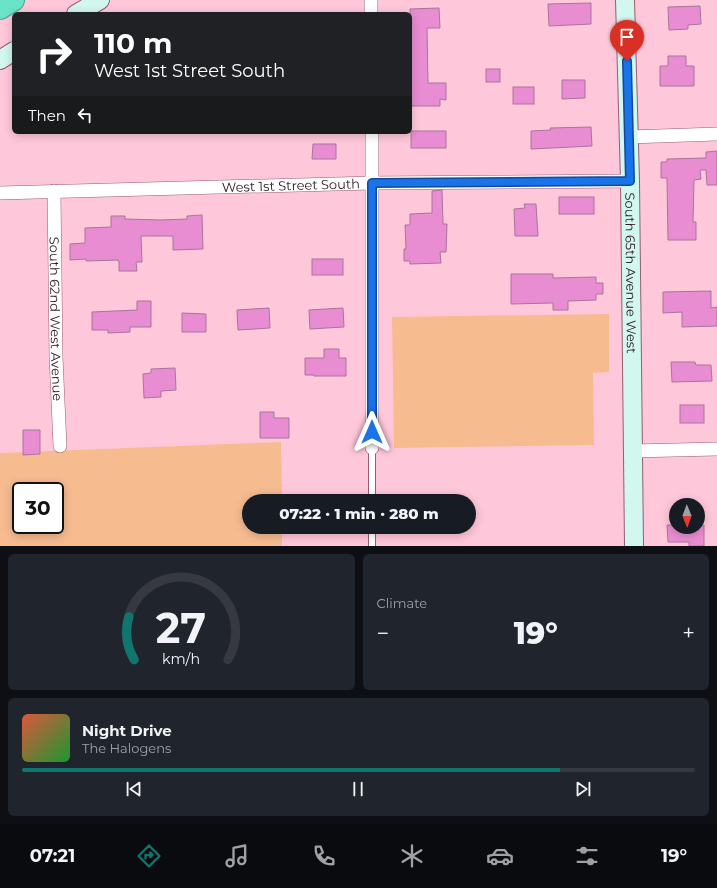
<!DOCTYPE html>
<html lang="en">
<head>
<meta charset="utf-8">
<style>
  body { margin:0; font-family:Montserrat,sans-serif; background:#20242c; color:#f1f3f6; height:100vh; display:flex; flex-direction:column; font-size:15px; white-space:nowrap }
  * { box-sizing:border-box; margin:0 }
  p { font-size:13px; color:#9ea1a6 }
  .icon { flex:none; width:22px; height:22px; fill:none; stroke:currentColor; stroke-width:2; stroke-linecap:round; stroke-linejoin:round }
  .map { position:relative; height:546px; overflow:hidden }
  .sheet { display:flex; flex-direction:column; gap:8px; padding:8px; background:#0d0f14; flex:1 }
  .sheet>* { flex:none }
  .guide { position:absolute; left:12px; top:12px; width:400px; height:122px; border-radius:6px; box-shadow:0 2px 10px #0003; background:#202124; color:#fff; overflow:hidden }
  .needle { width:26px; rotate:179deg }
  .buttons { position:absolute; left:669px; top:498px; display:grid; gap:8px }
  .buttons a { display:grid; place-items:center; width:36px; height:36px; border-radius:50%; background:#171b24; box-shadow:0 2px 10px #0003; font-size:20px }
  .speed { position:absolute; left:12px; top:482px; display:flex; gap:8px; font-size:20px; font-weight:700; text-align:center }
  .speed>* { display:grid; place-content:center; width:52px; height:52px; border-radius:50%; background:#171b24; box-shadow:0 2px 10px #0003; line-height:1 }
  .speed .limit { border:2px solid #111; border-radius:6px; background:#fff; color:#111 }
  .pin { position:absolute; display:grid; place-items:center; width:34px; height:34px; color:#fff; margin:-41px -17px; border-radius:50% 50% 50% 0; rotate:-45deg; box-shadow:0 0 4px #0007 }
  .pin .icon { rotate:45deg }
  .me { position:absolute; width:44px; margin:-22px; rotate:0deg; stroke-linejoin:round; filter:drop-shadow(0 0 3px #0008) }
  .turn { display:flex; align-items:center; gap:14px; height:84px; padding:0 16px; font-size:18px }
  .turn .icon { width:52px; height:52px; stroke-width:2.5 }
  .turn b { display:block; font-size:28px; line-height:34px }
  .then { display:flex; align-items:center; height:38px; padding:0 16px; background:#0003; gap:8px; font-size:15px }
  .big { font-size:30px; font-weight:800; line-height:1.1 }
  .sheet .tile { flex:1; display:flex; flex-direction:column; justify-content:center; gap:6px; min-width:0; padding:0 14px; border-radius:6px; background:#20242c }
  .sheet .dial { align-items:center; gap:0 }
  .dial svg { height:104px; overflow:visible; fill:none; stroke:#363941; stroke-width:7; stroke-linecap:round; text-anchor:middle }
  .dial text { fill:#f1f3f6; stroke:none }
  .song { display:flex; align-items:center; gap:12px }
  .cover { width:48px; height:48px; border-radius:6px; background:linear-gradient(135deg,hsl(10 70% 55%),hsl(130 70% 35%)) }
  .played { height:4px; border-radius:2px; background:linear-gradient(90deg,#0f766e 80%,#363941 80%) }
  .keys { display:flex; justify-content:space-around; direction:ltr }
  .heat { display:flex; justify-content:space-between; align-items:center; font-size:22px; direction:ltr }
  .sheet .tiles { flex:1; display:grid; gap:8px; grid-template-columns:1fr 1fr }
  .tile:last-child { grid-column:span 2 }
  .trip { position:absolute; left:242px; top:494px; width:234px; height:40px; border-radius:20px; background:#171b24; box-shadow:0 2px 10px #0003; font-weight:800; line-height:40px; text-align:center }
  .tabs { display:flex; height:64px; justify-content:space-around; align-items:center; background:#090b0e; color:#9ea1a6 }
  .tabs .icon { width:28px; height:28px }
  .tabs .active { color:#0f766e }
  .tabs b { font-size:18px; color:#f1f3f6 }
  .map>svg:first-child { display:block }
</style>
</head>
<body>
<div class="map">
<svg width="717" height="546" viewBox="0 0 717 546">
  <rect width="100%" height="100%" fill="#ffc7da"/>
  <g fill="#f7bb90" fill-rule="evenodd">
    <path d="M609 314V372L593 373 594 445 394 448 392 317Z"/>
    <path d="M281 442 282 501H249V527H282V546H0V453ZM21 491H55V525H21Z"/>
  </g>
  <g fill="#e88dd2" stroke="#a9749b">
    <path d="M591 3V24L549 26 548 4Z"/>
    <path d="M700 6 701 24 688 25V29L669 30 668 7Z"/>
    <path d="M439 8 440 28H427L428 83H446V100L440 99V106H410V9Z"/>
    <path d="M668 56H686V66H694V86H660V66H668Z"/>
    <rect x="486" y="69" width="14" height="13"/>
    <path d="M562 80H585V98L562 99Z"/>
    <rect x="513" y="87" width="21" height="17"/>
    <path d="M591 127 592 146 531 149V131L551 130 550 128Z"/>
    <rect x="411" y="131" width="35" height="17"/>
    <path d="M313 144H336V159H312Z"/>
    <path d="M717 151V185H707L706 170H700L701 179 694 180 693 222H696V240H668L667 178H661V162H667V159L706 158V152Z"/>
    <path d="M442 190 443 224H447L446 252H440L441 263 410 264V261H404V249H406L405 225H410V214L432 213V191Z"/>
    <rect x="559" y="197" width="35" height="17"/>
    <path d="M524 204H536L538 236H515L514 209 525 208Z"/>
    <path d="M202 215 203 249 173 250V236H141L142 262H136L137 271H119V261H118V260L86 261V259L70 260V244L85 243V228L111 227V216H125V219L161 220 187 219V216Z"/>
    <rect x="312" y="259" width="31" height="16"/>
    <path d="M511 274H553V278L596 277V283H603V294H596V300L568 301V310H553V303L511 304Z"/>
    <path d="M711 291V308L717 307V326L682 327V312L663 313V292Z"/>
    <path d="M137 301H151V327H130V332L108 333V330H92V312L137 310Z"/>
    <path d="M269 308 270 328 238 330 237 310Z"/>
    <path d="M343 308 344 327 310 329 309 310Z"/>
    <path d="M182 313 206 314V332H182Z"/>
    <path d="M324 349H339V358H346V376H314V375H305V358H324Z"/>
    <path d="M671 362H695L696 365H711L712 381 672 382Z"/>
    <path d="M175 368 176 390 161 391V397L144 398 143 374 151 373V369Z"/>
    <rect x="680" y="405" width="24" height="18"/>
    <path d="M260 412H274V418H289V438H260Z"/>
    <path d="M23 430H40V454L23 455Z"/>
    <path d="M667 525H676V527H698V525H704V546H689V542H668Z"/>
  </g>
  <g fill="none" stroke-linecap="round" stroke-linejoin="round">
    <g stroke="#985b72" stroke-width="8">
      <g id="lane">
        <path d="M372 501V448"/>
        <path d="M372 546V527"/>
      </g>
    </g>
    <g stroke="#985b72" stroke-width="14">
      <g id="street">
        <path d="M371 0V14"/>
        <path d="M372 132V448"/>
        <path d="M629 137 717 134"/>
        <path id="s1" d="M54 191 56 357 60 446"/>
        <path id="s2" d="M0 193 372 183 630 181"/>
        <path d="M633 451 717 449"/>
      </g>
    </g>
    <g stroke="#985b72" stroke-width="20">
      <g id="secondary">
        <path id="s3" d="M625 0 630 181 634 546"/>
        <path d="M76 14 100 0"/>
        <path d="M0 60 14 51"/>
      </g>
    </g>
    <g stroke="#559c8e" stroke-width="24">
      <path id="highway" d="M0 8 13 0"/>
    </g>
    <use href="#lane" stroke="#fff" stroke-width="6"/>
    <use href="#street" stroke="#fff" stroke-width="13"/>
    <use href="#secondary" stroke="#d2f7ef" stroke-width="18"/>
    <use href="#highway" stroke="#69e4c9" stroke-width="22"/>
  </g>
  <g fill="none" stroke-linecap="round" stroke-linejoin="round">
    <g stroke="#114b97" stroke-width="10">
      <path id="route" d="M372 432V183L630 181 627 61"/>
    </g>
    <use href="#route" stroke="#1a73e8" stroke-width="7"/>
  </g>
  <g text-anchor="middle" stroke-width="3.5" stroke-linejoin="round" paint-order="stroke">
    <g font-size="13" fill="#2f1620" stroke="#fadde6">
      <text dy="5" stroke="none"><textPath href="#s2" startOffset="291">West 1st Street South</textPath></text>
      <text dy="5" stroke="none"><textPath href="#s3" startOffset="273">South 65th Avenue West</textPath></text>
      <text dy="5" stroke="none"><textPath href="#s1" startOffset="128">South 62nd West Avenue</textPath></text>
    </g>
  </g>
</svg>
<div class="buttons">
<a><svg class="needle" viewBox="-14 -14 28 28"><path d="M0-13l5 13h-10z" fill="#e53935"/><path d="M0 13l5-13h-10z" fill="#9ea1a6"/></svg></a>
</div>
<div class="speed"><div class="limit">30</div></div>
<div class="pin" style="left:627px;top:61px;background:#d93025"><svg class="icon" aria-label="arrive" viewBox="0 0 24 24"><path d="M6 21V4h12l-3 4 3 4H6"/></svg></div>
<svg class="me" style="left:372px;top:432px" viewBox="-20 -20 40 40"><path d="M0-17L14 15 0 8-14 15z" fill="#1a73e8" stroke="#fff" stroke-width="4"/></svg>
<div class="trip">07:22 · 1 min · 280 m</div>
<div class="guide">
<div class="turn"><svg class="icon" aria-label="right" viewBox="0 0 24 24"><path d="M7 20v-9h11M14 6l5 5-5 5"/></svg><div><b>110 m</b>West 1st Street South</div></div>
<div class="then">Then<svg class="icon" aria-label="left" viewBox="0 0 24 24"><path d="M17 20v-9H6M10 6l-5 5 5 5"/></svg></div>
</div>
</div>
<section class="sheet">
<div class="tiles">
<div class="tile dial"><svg viewBox="0 0 100 80">
<path d="M14 69A42 42 0 1 1 86 69"/>
<path d="M14 69A42 42 0 0 1 10 36" stroke="#0f766e"/>
<text x="50" y="56" font-size="32" font-weight="700">27</text>
<text x="50" y="72" font-size="11">km/h</text>
</svg></div>
<div class="tile"><p>Climate</p>
<div class="heat"><a>−</a><b class="big">19°</b><a>+</a></div>
</div>
<div class="tile">
<div class="song"><i class="cover"></i><div><b>Night Drive</b><p>The Halogens</p></div></div>
<div class="played"></div>
<div class="keys"><svg class="icon" aria-label="previous" viewBox="0 0 24 24"><path d="M18 5L8 12l10 7zM5 5v14"/></svg><svg class="icon" aria-label="pause" viewBox="0 0 24 24"><path d="M8 5v14M16 5v14"/></svg><svg class="icon" aria-label="next" viewBox="0 0 24 24"><path d="M6 5l10 7-10 7zM19 5v14"/></svg></div>
</div>
</div>
</section>
<nav class="tabs">
<b>07:21</b>
<svg class="icon active" aria-label="directions" viewBox="0 0 24 24"><path d="M12 3l9 9-9 9-9-9zM9 14v-3h6M13 9l2 2-2 2"/></svg>
<svg class="icon" aria-label="music" viewBox="0 0 24 24"><path d="M9 18V5l10-2v13"/><circle cx="6" cy="18" r="3"/><circle cx="16" cy="16" r="3"/></svg>
<svg class="icon" aria-label="phone" viewBox="0 0 24 24"><path d="M5 4h4l2 5-3 2q2 4 5 5l2-3 5 2v4C11 20 4 13 5 4z"/></svg>
<svg class="icon" aria-label="climate" viewBox="0 0 24 24"><path d="M12 3v18M4 7l16 10M4 17L20 7"/></svg>
<svg class="icon" aria-label="car" viewBox="0 0 24 24"><path d="M5 17H2v-5l4-1 3-4h7l3 4 3 1v5h-3M9 17h6M6 11h13"/><circle cx="7" cy="17" r="2"/><circle cx="17" cy="17" r="2"/></svg>
<svg class="icon" aria-label="filters" viewBox="0 0 24 24"><path d="M4 7h16M4 17h16"/><circle cx="9" cy="7" r="2"/><circle cx="15" cy="17" r="2"/></svg>
<b>19°</b>
</nav>
</body>
</html>
